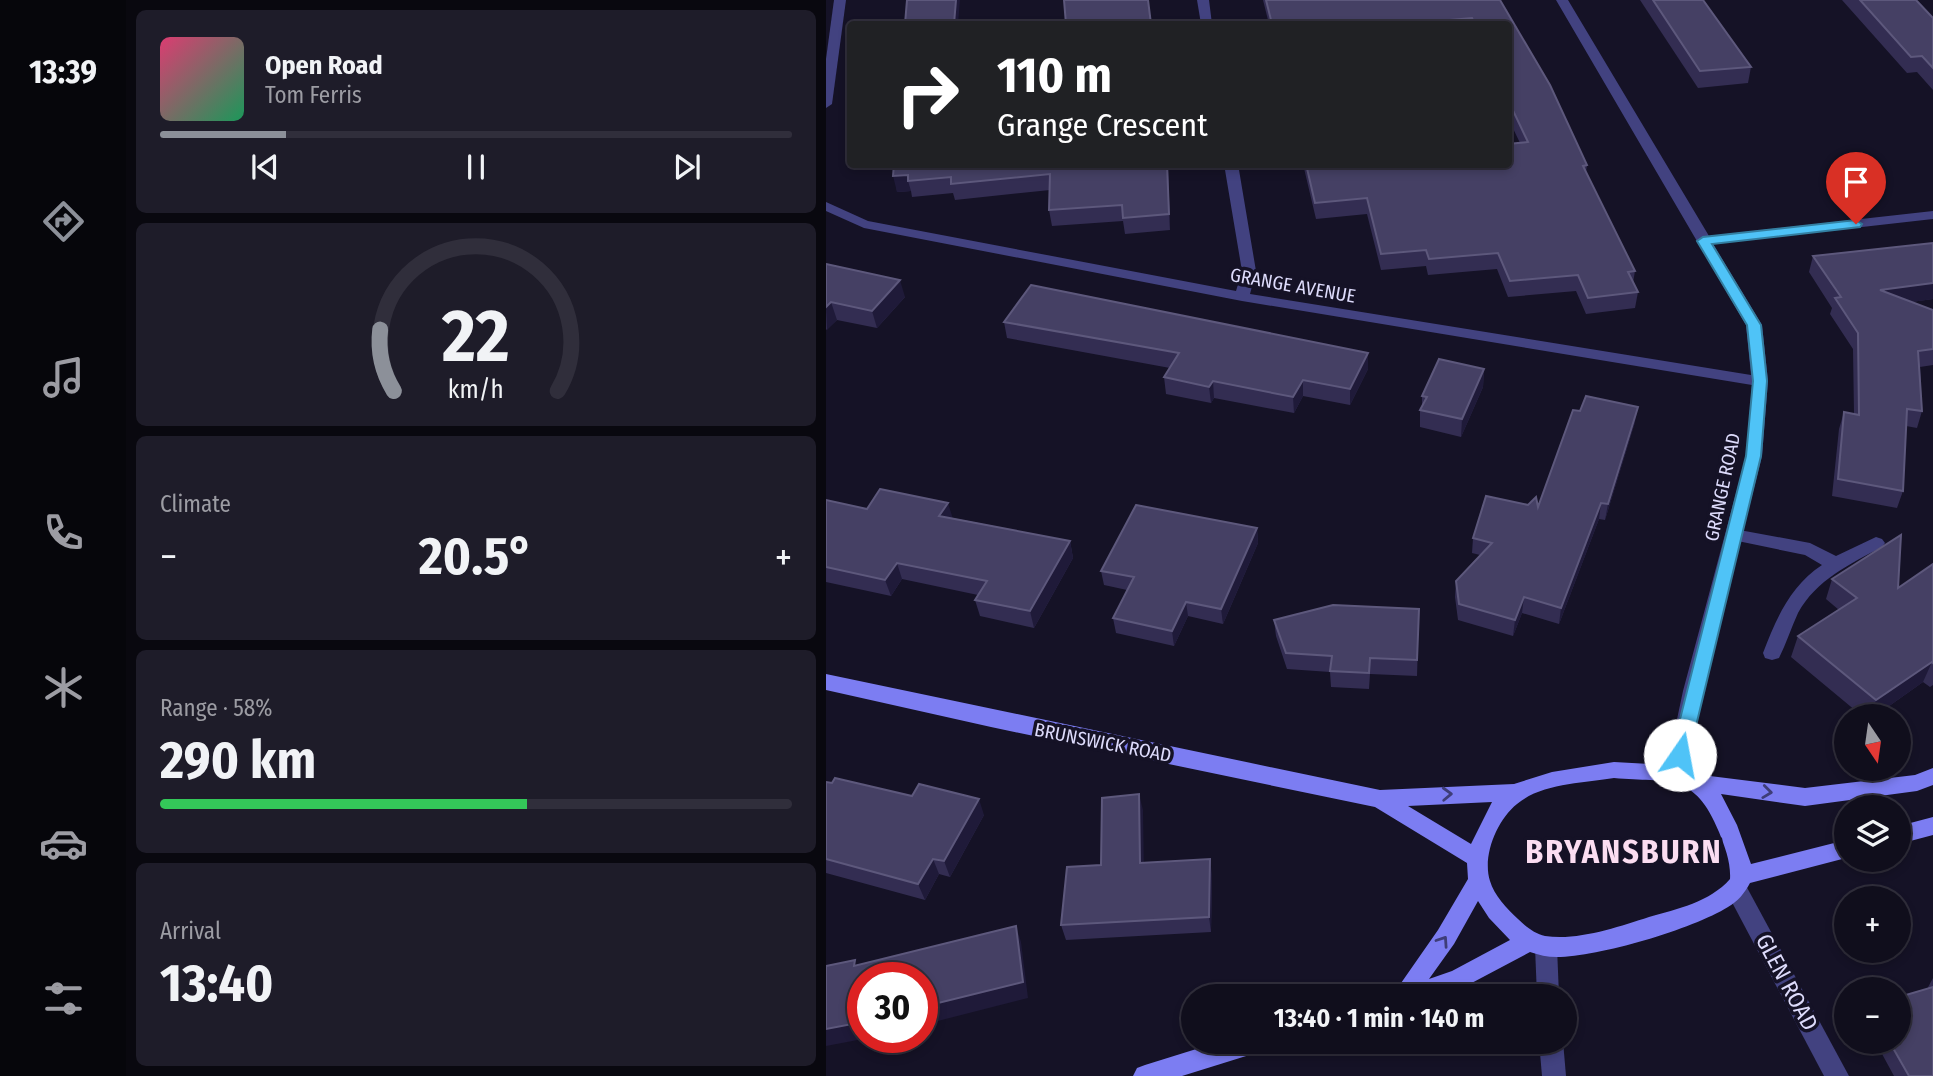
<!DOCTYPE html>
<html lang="en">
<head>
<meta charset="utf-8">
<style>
  body { margin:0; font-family:"Fira Sans Condensed",sans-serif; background:#1e1c29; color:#f1f3f6; height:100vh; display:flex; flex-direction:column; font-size:26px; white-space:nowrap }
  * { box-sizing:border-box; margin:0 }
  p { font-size:23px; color:#9c9ca3 }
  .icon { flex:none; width:38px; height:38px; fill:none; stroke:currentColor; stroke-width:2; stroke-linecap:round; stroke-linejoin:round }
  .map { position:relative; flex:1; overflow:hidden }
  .drawer { display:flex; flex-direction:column; gap:10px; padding:10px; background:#09080f; width:700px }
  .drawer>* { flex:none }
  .banner { position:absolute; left:21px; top:21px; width:665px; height:147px; border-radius:7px; box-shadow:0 4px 10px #0003,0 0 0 2px #302e3b; background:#202124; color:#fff; overflow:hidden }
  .needle { width:46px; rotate:167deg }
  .buttons { position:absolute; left:1008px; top:704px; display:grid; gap:14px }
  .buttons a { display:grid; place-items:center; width:77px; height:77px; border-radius:50%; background:#100e1c; box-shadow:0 4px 10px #0003,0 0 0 2px #302e3b; font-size:35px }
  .speed { position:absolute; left:21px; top:962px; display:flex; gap:14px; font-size:35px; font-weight:700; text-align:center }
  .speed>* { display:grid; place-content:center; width:91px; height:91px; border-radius:50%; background:#100e1c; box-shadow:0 4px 10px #0003,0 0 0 2px #302e3b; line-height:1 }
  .speed .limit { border:10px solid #d22; background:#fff; color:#111 }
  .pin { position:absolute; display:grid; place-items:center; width:60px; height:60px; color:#fff; margin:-72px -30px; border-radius:50% 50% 50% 0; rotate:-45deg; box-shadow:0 0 7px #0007 }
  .pin .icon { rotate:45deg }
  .me { position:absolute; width:77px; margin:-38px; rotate:12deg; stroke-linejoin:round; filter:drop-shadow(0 0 5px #0008) }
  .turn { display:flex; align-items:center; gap:24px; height:147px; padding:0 35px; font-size:32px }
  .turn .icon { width:91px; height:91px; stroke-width:2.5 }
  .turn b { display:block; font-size:49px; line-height:60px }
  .big { font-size:52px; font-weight:700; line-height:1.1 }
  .drawer .card { flex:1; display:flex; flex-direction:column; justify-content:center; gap:10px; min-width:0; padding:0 24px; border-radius:10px; background:#1e1c29 }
  .drawer .dial { align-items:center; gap:0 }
  .dial svg { height:182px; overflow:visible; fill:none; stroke:#302e3b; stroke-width:7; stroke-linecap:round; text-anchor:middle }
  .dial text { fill:#f1f3f6; stroke:none }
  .song { display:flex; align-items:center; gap:21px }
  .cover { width:84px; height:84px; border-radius:10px; background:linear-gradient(135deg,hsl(340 70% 55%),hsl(150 70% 35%)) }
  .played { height:7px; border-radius:4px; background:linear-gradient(90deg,#8c9099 20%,#302e3b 20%) }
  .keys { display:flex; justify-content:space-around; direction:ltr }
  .heat { display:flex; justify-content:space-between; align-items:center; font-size:38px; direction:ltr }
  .charge { height:10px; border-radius:5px; background:linear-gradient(90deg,#34c759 58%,#302e3b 0) }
  .trip { position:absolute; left:355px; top:984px; width:396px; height:70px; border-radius:35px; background:#100e1c; box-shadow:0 4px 10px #0003,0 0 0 2px #302e3b; font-weight:700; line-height:70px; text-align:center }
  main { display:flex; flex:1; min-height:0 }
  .dock { display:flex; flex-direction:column; width:126px; justify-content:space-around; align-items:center; background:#06060b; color:#9c9ca3 }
  .dock .icon { width:49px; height:49px }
  .dock .on { color:#8c9099 }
  .dock b { font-size:32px; color:#f1f3f6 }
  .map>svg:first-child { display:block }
</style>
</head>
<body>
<main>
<nav class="dock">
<b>13:39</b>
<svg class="icon on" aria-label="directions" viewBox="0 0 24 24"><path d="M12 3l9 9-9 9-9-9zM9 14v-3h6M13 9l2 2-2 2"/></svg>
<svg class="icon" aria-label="music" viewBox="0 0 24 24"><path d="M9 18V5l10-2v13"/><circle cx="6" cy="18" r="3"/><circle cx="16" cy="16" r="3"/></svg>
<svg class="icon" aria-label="phone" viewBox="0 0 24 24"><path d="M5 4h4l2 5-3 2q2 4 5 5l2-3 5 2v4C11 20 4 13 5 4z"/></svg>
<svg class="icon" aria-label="climate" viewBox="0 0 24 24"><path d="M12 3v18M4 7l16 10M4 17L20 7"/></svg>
<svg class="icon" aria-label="car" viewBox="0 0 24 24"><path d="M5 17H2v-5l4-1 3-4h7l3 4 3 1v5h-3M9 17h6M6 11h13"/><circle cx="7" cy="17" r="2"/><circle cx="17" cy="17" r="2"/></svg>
<svg class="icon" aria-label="filters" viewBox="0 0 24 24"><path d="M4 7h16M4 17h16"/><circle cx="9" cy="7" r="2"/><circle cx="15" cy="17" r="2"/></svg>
</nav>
<section class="drawer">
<div class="card">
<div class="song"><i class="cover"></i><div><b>Open Road</b><p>Tom Ferris</p></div></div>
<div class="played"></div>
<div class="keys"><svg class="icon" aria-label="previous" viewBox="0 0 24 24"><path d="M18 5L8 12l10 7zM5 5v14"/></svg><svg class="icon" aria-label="pause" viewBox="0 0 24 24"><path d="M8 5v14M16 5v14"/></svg><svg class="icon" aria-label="next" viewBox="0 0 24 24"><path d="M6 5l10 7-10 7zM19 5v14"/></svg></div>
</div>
<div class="card dial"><svg viewBox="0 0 100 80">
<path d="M14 69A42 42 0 1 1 86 69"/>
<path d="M14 69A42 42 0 0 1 8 42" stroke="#8c9099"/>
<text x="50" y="56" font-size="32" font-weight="700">22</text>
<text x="50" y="72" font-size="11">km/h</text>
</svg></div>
<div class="card"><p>Climate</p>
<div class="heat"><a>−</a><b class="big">20.5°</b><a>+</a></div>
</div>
<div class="card"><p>Range · 58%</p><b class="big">290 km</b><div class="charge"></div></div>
<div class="card"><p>Arrival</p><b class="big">13:40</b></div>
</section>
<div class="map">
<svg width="1107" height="1076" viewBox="0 0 1107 1076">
  <rect width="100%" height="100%" fill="#151226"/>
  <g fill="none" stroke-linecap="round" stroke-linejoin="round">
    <path fill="#424280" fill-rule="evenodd" d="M908 529 984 543 1010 556 1050 537 1056 539 1059 543 1056 547C1024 564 990 580 972 613 965 628 960 644 953 658L946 660 939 658 937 653C950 619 964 586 996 565L979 555 902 539 899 535 902 531Z"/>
    <g fill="#424280" fill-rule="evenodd">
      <path d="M8 0H20L6 104 0 108V59Z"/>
      <path d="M371 0H383L386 24H375Z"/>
      <path d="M730 0H742L883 236 1107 211V219L887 244 936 325 942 381 936 456 877 691 859 776 856 782 849 784 842 782 839 776 857 691 920 456 926 385 416 301 38 228 0 211V202L42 221 410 291 416 271 398 164H412L430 271 424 294 925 375 920 325Z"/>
      <path d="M910 879 918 882 1023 1076H998L899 889 902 882Z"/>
    </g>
    <g fill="#424280" fill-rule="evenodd">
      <path d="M720 937 728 940 731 947 733 996H711L709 947 712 940Z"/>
      <path d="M713 1041H737L740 1076H716Z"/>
    </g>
    <g fill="#7c7df2" fill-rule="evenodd">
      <path d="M0 674 554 790 688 784 726 772 788 762 842 765 876 775 979 788 1089 775 1107 768V785L1091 791 979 806 895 794 911 825 925 864 1020 840V858L924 883C918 894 912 901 902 907 867 929 772 957 731 957 721 957 713 955 704 952L640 986 614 996H566L612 930 642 879 641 863 549 807 165 727 0 690ZM788 778C843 783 869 772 893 832 899 847 905 863 904 879 884 902 851 909 823 917 792 927 752 941 719 936 709 934 699 926 692 919 681 909 668 895 664 881 656 856 671 820 691 804 716 783 758 783 788 778ZM666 802 645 844 582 806ZM652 901 663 918 684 940 626 971 603 979 628 944Z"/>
      <path d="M1107 817V835L1073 844V826Z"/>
      <path d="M396 1041H445L441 1049 433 1052 356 1076H307L311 1068 319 1065Z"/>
    </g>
  </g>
  <g fill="#332d52">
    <path d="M437 0H674L761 165 760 172 809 271 807 283 812 292 809 308 760 314 750 291 682 297 671 269 602 275 600 266 555 270 541 214 490 219 477 164H682L694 143 682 118V24H443Z"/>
    <path d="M814 0H877L925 67 922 83 872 88Z"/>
    <path d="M1016 0H1085L1107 18V90L1091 72 1081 73Z"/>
    <path d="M68 164H342L344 230 299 234 297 221 226 226 223 210 224 190 129 200 127 193 86 197 85 191 71 192Z"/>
    <path d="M1107 243V299L1085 302 1107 310V365L1094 367 1096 411 1091 428 1080 426 1077 491 1071 508 1006 496 1013 429 1018 412 1028 414 1027 349 1004 314 1006 308 983 272 987 256Z"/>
    <path d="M0 264 79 297 51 328 11 320 0 330Z"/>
    <path d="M178 322 542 353V369L524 405 477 396 468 413 388 398 385 403 340 394 338 377 344 368 181 338Z"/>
    <path d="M658 369 657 387 635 437 594 427V410L596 406V396Z"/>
    <path d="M809 422 779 520 773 519 733 624 696 613 687 636 632 620 629 597 630 581 654 555 646 553 647 538 712 507Z"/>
    <path d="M0 500 41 509 127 518 244 541 247 558 208 628 154 616 149 600 152 595 76 579 65 596 0 582Z"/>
    <path d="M431 528 432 543 397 624 362 616 348 646 290 633 287 618 301 590 278 585 275 571Z"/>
    <path d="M1107 564V685L1104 687 1097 682 1049 716H1036L965 657 972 636 1013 610 1000 599 1006 579 1072 588Z"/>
    <path d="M593 609 591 676 544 674 543 689 505 687 504 672 461 669 450 636 448 620Z"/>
    <path d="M0 782 158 815 124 877 113 874 99 900 0 873Z"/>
    <path d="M317 810V862L386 874 385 932 240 940 235 925 275 865Z"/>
    <path d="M1107 978V1076H1068L1049 1041H1073Z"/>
  </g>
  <g fill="#1f1a39">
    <path d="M130 0H134L132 24H128Z"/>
    <path d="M341 164H342L344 230 343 214Z"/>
    <path d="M82 175V181L85 191 71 192 67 176Z"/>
    <path d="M74 280 79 297 51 328 46 311Z"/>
    <path d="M1107 283V299L1049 307 1054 290Z"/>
    <path d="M5 302 11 320 1 330 0 307Z"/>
    <path d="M542 353V369L524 405V389Z"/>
    <path d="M658 369 657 387 635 437 636 419Z"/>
    <path d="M477 380V396L468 413 467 397Z"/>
    <path d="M387 381 388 398 385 403 383 387Z"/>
    <path d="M812 407 809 422 779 520 782 504Z"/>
    <path d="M122 503 127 519 113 516Z"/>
    <path d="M775 503 773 519 733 624 735 608Z"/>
    <path d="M431 528 432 543 397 624 395 609Z"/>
    <path d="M244 541 247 558 208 628 204 611Z"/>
    <path d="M71 563 76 579 65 596 59 580Z"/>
    <path d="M698 597 696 613 687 636 689 620Z"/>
    <path d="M360 602 362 616 348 646 346 631Z"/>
    <path d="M1106 662 1097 682 1049 716H1044L1050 700Z"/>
    <path d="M313 794 317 810 318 878 314 863Z"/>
    <path d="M153 799 158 815 124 877 118 861Z"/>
    <path d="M107 859 113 874 99 900 92 884Z"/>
    <path d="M384 859 386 874 385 932 383 917Z"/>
    <path d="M190 926 195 942 202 998 96 1025V1007Z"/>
    <path d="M37 1022V1038H42L0 1046V1029Z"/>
  </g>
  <g fill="#454064" stroke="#5d587c" stroke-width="2">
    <path d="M81 0H130L128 24H79Z"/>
    <path d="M238 0H322L325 24H240Z"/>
    <path d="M440 0H674L724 85 761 165 757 166 809 271 802 272 812 292 762 298 752 275 684 281 672 253 603 259 600 250 555 254 541 198 489 203 480 164H682V144L702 142 682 100V24H649L646 18 577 24H446Z"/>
    <path d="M827 0H877L925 67 874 71Z"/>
    <path d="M1034 0H1090L1107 18V68L1096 56 1085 57Z"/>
    <path d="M68 164H341L343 214 297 218 296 205 223 210 224 174 125 184V177L82 181V175L67 176Z"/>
    <path d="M1107 243V283L1054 290 1107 310V349L1092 351 1096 411 1081 409 1077 491 1012 479 1018 412 1033 415 1032 333 1009 298 1015 297 987 256Z"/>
    <path d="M0 264 74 280 46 311 5 302 0 307Z"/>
    <path d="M205 285 542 353 524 389 477 380 467 397 387 381 383 387 338 377 353 353 178 322Z"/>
    <path d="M613 359 658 369 636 419 594 410 601 397 596 396Z"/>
    <path d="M760 396 812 407 782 504 775 503 735 608 698 597 689 620 633 604 630 581 666 543 647 538 660 496 702 505 710 497 712 507 747 410 754 411Z"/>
    <path d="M54 489 122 503 113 516 244 541 204 611 149 600 161 581 71 563 59 580 0 567V500L41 509Z"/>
    <path d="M310 505 431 528 395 609 360 602 346 631 287 618 308 577 275 571Z"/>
    <path d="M1075 535 1072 588 1107 564V663L1106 662 1050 700 972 636 1031 598 1006 579Z"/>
    <path d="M507 605 593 609 591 660 544 658 543 673 504 671 506 656 460 653 448 620Z"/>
    <path d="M9 778 86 796 93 784 153 799 118 861 107 859 92 884 0 859V782L6 783Z"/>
    <path d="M313 794 314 863 384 859 383 917 235 925 241 867 275 865 276 798Z"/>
    <path d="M190 926 197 982 96 1007V978H37V1022L0 1029V966L29 960 28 966Z"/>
    <path d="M1107 987V1076H1083L1063 1041H1073V997Z"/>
  </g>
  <defs><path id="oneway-chevron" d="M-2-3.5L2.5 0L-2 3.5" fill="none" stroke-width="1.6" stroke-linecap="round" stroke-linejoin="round" transform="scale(1.75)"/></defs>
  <g stroke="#3e3d78">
    <use href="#oneway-chevron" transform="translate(941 792) rotate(7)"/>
    <use href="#oneway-chevron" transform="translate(621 794) rotate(-2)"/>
    <use href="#oneway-chevron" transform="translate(617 941) rotate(-56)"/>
  </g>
  <path fill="#4fc3f7" stroke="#337fa1" stroke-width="2" d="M1030 220 1036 224 1034 227 886 244 935 325 941 381 935 456 863 755 860 760 854 762 847 760 845 755 920 456 927 381 921 325 871 241 877 237Z"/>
  <g text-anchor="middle" stroke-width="7" stroke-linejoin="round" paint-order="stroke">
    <g font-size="19" fill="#dddbfb" stroke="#151226">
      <text transform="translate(467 285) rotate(10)" y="7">GRANGE AVENUE</text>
      <text transform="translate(896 487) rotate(-78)" y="7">GRANGE ROAD</text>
      <text transform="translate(277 742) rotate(11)" y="7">BRUNSWICK ROAD</text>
    </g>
    <g font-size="23" fill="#dddbfb" stroke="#151226">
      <text transform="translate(961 982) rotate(62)" y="8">GLEN ROAD</text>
    </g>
    <g font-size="32" font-weight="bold" letter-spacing="2" fill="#fbddf1" stroke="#151226">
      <text x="798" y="863">BRYANSBURN</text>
    </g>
  </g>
</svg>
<div class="buttons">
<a><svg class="needle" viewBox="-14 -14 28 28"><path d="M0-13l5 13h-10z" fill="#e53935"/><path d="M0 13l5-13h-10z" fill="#9c9ca3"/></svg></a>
<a><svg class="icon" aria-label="layers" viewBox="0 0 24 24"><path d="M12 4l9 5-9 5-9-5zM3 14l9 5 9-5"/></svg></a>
<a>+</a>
<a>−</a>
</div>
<div class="speed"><div class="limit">30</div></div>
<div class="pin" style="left:1030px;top:224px;background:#d93025"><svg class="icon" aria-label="arrive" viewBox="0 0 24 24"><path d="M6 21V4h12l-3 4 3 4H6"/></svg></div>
<svg class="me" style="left:854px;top:755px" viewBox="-20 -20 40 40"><circle r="19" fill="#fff"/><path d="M0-13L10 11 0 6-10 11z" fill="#4fc3f7"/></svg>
<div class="trip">13:40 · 1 min · 140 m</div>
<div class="banner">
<div class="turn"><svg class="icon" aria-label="right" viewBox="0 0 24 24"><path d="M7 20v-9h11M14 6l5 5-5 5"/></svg><div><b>110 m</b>Grange Crescent</div></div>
</div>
</div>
</main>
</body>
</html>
